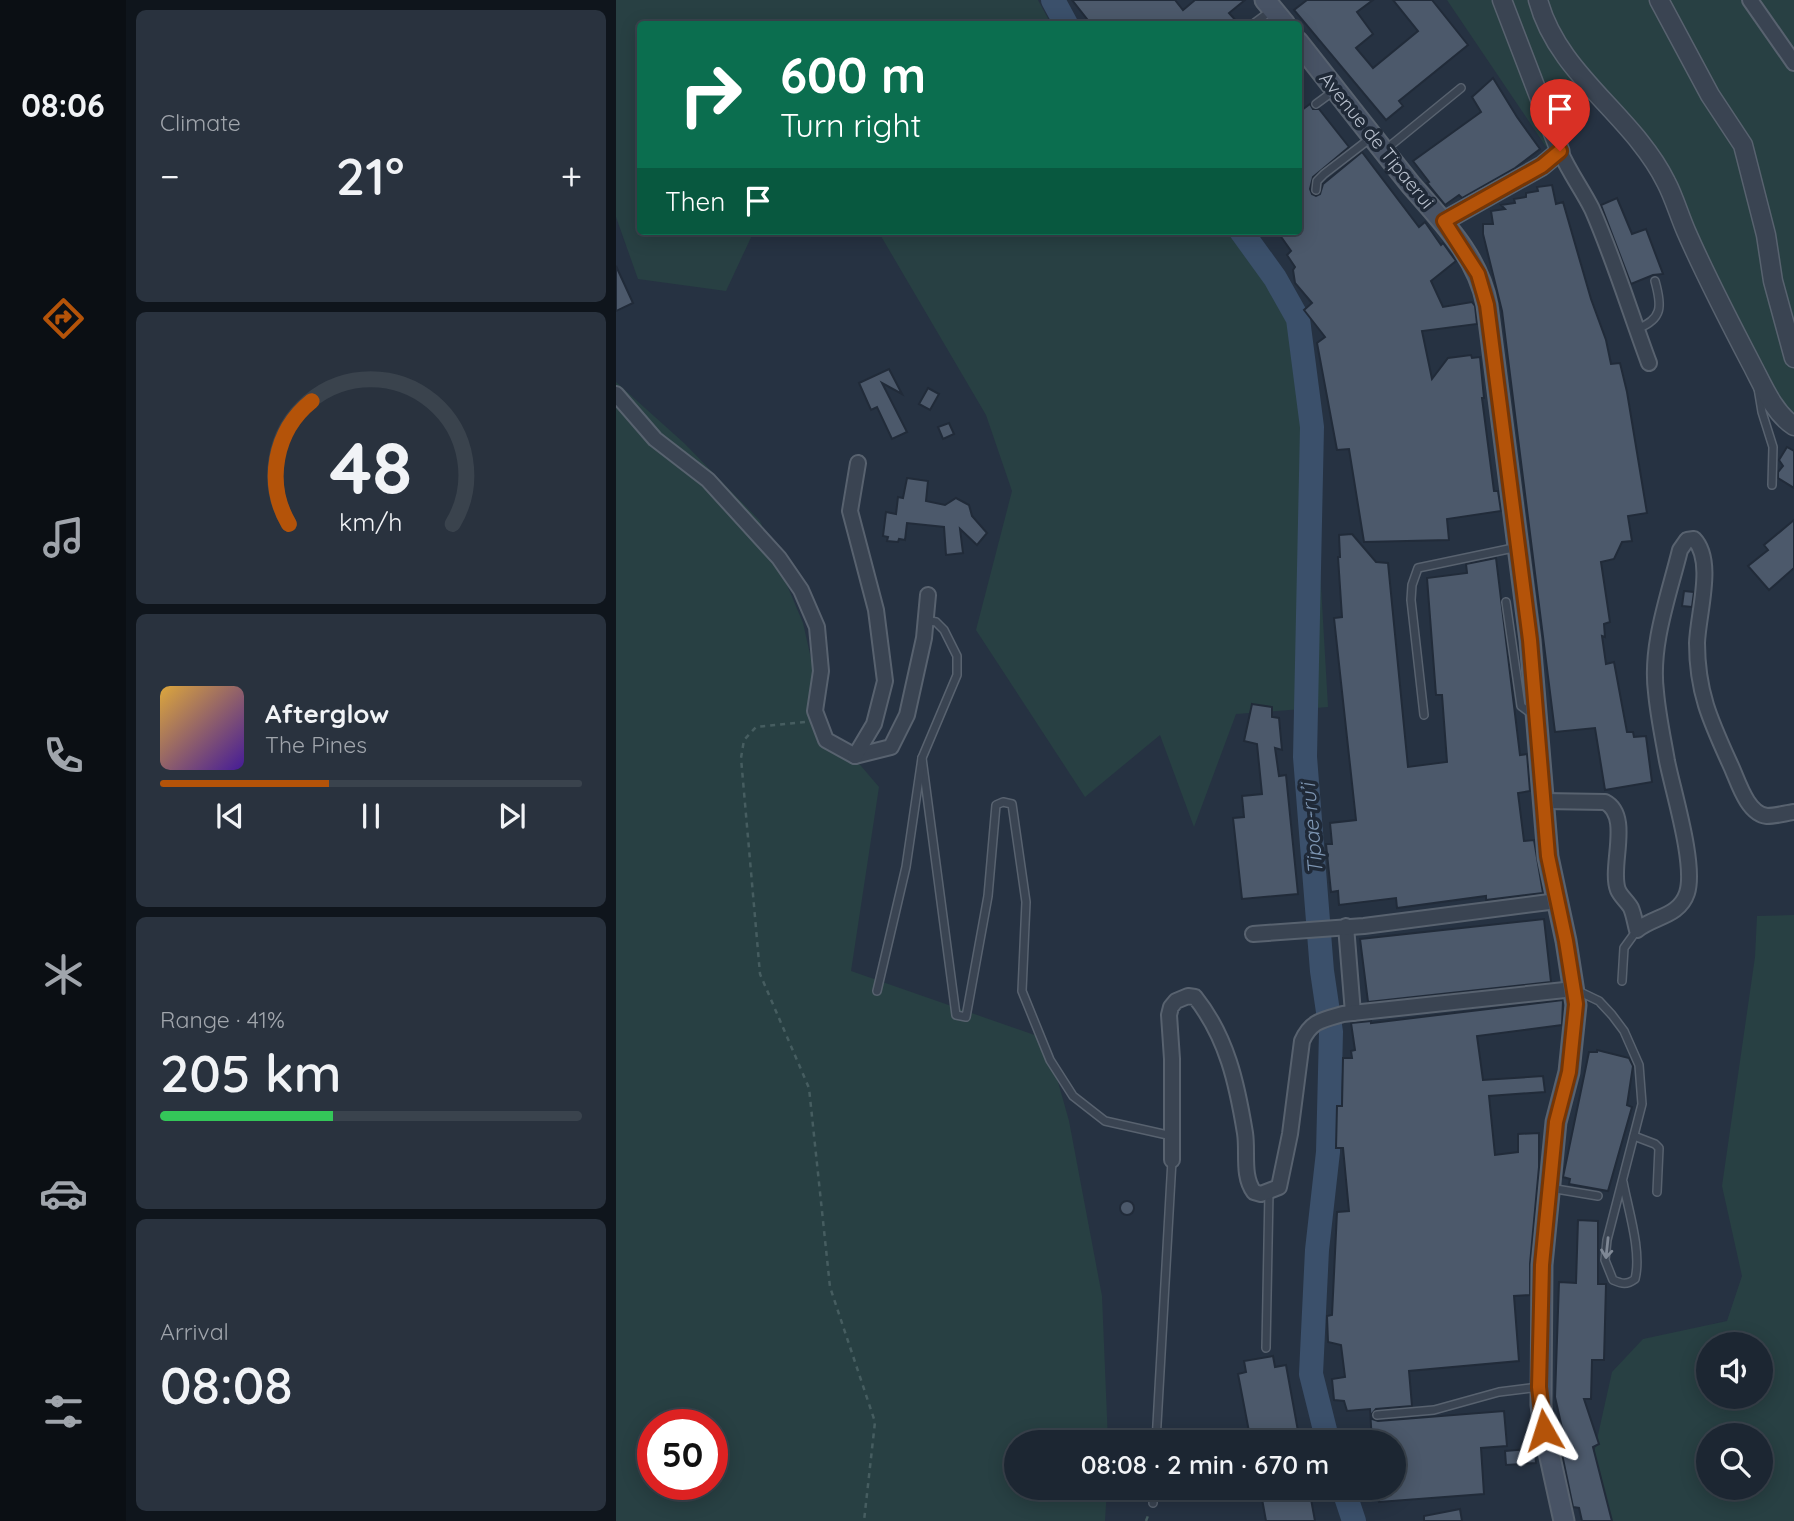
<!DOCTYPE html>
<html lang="en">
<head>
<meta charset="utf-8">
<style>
  body { margin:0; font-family:Quicksand,sans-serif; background:#29323e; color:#f1f3f6; height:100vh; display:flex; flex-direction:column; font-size:26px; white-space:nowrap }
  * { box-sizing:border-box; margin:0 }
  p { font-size:23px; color:#a0a5ac }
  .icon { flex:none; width:38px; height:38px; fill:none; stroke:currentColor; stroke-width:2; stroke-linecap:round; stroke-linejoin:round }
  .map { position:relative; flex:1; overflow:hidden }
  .sheet { display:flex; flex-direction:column; gap:10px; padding:10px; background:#0f151c; width:490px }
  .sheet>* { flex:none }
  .hud { position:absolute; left:21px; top:21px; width:665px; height:214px; border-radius:7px; box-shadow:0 4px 18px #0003,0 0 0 2px #3a434d; background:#0b6e4f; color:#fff; overflow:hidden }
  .fabs { position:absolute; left:1080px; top:1332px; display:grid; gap:14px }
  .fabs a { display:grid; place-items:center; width:77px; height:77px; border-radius:50%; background:#1c2632; box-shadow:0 4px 18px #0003,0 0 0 2px #3a434d; font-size:35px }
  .speed { position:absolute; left:21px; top:1409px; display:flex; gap:14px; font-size:35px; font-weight:700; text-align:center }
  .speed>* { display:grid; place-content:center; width:91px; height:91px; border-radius:50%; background:#1c2632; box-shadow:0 4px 18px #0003,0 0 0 2px #3a434d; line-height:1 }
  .speed .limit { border:10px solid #d22; background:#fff; color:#111 }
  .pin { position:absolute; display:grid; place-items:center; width:60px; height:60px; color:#fff; margin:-72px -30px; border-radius:50% 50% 50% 0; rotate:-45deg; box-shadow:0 0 7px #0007 }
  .pin .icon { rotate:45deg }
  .me { position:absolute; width:77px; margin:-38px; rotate:354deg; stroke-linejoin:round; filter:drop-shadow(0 0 5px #0008) }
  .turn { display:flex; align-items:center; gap:24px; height:147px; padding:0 28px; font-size:32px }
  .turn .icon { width:91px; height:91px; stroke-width:2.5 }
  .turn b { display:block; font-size:49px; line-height:60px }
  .then { display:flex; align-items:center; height:66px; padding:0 28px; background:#0003; gap:14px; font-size:26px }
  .big { font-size:52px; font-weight:600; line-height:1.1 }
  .sheet .widget { flex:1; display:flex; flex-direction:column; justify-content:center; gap:10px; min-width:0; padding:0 24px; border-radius:10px; background:#29323e }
  .sheet .dial { align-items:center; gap:0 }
  .dial svg { height:182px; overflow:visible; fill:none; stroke:#3a434d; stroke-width:7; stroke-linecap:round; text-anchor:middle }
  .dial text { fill:#f1f3f6; stroke:none }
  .song { display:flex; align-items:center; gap:21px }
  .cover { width:84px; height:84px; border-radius:10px; background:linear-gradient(135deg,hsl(40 70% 55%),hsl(260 70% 35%)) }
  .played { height:7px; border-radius:4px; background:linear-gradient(90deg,#b45309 40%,#3a434d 40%) }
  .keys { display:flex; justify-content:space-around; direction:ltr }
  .heat { display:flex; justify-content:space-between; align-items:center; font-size:38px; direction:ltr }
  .charge { height:10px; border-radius:5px; background:linear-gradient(90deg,#34c759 41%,#3a434d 0) }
  .trip { position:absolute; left:388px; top:1430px; width:402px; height:70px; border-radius:35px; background:#1c2632; box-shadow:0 4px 18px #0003,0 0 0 2px #3a434d; font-weight:600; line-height:70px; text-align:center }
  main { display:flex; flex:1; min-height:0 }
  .dock { display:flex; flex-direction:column; width:126px; justify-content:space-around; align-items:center; background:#0b0f14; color:#a0a5ac }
  .dock .icon { width:49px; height:49px }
  .dock .selected { color:#b45309 }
  .dock b { font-size:32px; color:#f1f3f6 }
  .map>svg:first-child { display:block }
</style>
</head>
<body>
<main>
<nav class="dock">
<b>08:06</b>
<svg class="icon selected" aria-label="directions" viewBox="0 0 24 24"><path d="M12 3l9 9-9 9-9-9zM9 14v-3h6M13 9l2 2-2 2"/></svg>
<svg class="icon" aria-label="music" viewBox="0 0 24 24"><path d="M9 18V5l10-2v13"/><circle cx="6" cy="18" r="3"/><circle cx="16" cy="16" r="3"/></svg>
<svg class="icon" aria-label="phone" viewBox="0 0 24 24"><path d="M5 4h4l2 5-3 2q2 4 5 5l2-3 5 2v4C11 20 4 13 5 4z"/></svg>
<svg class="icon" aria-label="climate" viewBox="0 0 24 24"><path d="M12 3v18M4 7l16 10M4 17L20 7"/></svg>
<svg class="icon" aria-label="car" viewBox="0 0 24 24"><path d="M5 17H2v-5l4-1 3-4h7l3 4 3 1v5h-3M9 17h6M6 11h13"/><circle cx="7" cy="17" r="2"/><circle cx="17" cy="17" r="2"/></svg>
<svg class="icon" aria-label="filters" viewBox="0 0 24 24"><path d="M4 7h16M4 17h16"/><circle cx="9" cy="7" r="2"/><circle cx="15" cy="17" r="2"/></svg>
</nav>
<section class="sheet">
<div class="widget"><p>Climate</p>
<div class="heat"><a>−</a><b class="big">21°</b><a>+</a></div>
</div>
<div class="widget dial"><svg viewBox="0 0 100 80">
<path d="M14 69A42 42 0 1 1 86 69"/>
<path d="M14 69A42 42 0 0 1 24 15" stroke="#b45309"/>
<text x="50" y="56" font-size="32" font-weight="700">48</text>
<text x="50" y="72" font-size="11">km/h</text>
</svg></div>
<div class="widget">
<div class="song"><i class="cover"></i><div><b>Afterglow</b><p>The Pines</p></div></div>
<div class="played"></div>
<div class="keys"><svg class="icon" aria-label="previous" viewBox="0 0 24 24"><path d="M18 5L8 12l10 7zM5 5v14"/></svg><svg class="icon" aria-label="pause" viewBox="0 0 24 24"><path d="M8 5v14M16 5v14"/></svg><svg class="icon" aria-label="next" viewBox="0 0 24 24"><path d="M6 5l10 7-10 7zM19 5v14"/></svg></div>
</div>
<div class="widget"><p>Range · 41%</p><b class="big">205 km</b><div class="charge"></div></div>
<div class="widget"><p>Arrival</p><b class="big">08:08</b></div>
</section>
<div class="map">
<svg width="1178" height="1521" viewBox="0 0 1178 1521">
  <rect width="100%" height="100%" fill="#263242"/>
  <g fill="#284043" fill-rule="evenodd">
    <path d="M0 0H422L435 24H24V231H138L110 291 22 279 0 217Z"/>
    <path d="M831 0H1178V433L1048 186 973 80 937 157Z"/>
    <path d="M262 231H623L641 254 681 329 701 415 705 463 702 534 712 707 620 714 578 827 544 735 469 797 360 630 396 491 370 415Z"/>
    <path d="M0 382 68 443 144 521 187 623 210 725 263 787 235 971 430 1039 453 1121 486 1296 492 1442H401V1488H491L489 1521H0ZM37 1424H96V1484H37Z"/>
    <path d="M1178 915V1521H991L974 1471 996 1372 1027 1339 1111 1321 1126 1276 1106 1186 1139 957 1141 916ZM1092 1344H1144V1396H1092ZM1092 1435H1144V1488H1092Z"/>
  </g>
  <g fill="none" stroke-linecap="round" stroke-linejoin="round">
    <g stroke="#3b506b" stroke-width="24">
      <path d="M437 0 450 24"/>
      <path d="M625 231 659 278 682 319 696 427 689 757 706 971 715 1032 712 1152 701 1250 695 1374 712 1442"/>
      <path d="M727 1488 738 1521"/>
    </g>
  </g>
  <g fill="#4c596b" stroke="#212b39" stroke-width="2">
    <path d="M456 0H559L567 10 579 0H629L613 13 623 24H475Z"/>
    <path d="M691 0H757L741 12 757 34 740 48 757 68 802 31 777 0H816L852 45 783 101 787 106 770 120 678 10Z"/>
    <path d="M877 78 901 117 924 149 899 168 846 198 843 195 829 205 811 183 813 182 797 161 865 112 856 97Z"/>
    <path d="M694 104 697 109H703L733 147 697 177 694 189 696 194 700 196 704 194 707 184 746 152 803 227 809 222 825 245 827 243 840 261 815 281 827 307 856 302 859 306 861 324 806 331 816 379 832 358 855 355 856 358 864 357 868 398H866L878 491H882L885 511 831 519 833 540 748 542 733 449 721 450 701 343 709 337 688 310 696 303 679 283 677 270 679 267 671 255 675 251 661 231H682V113Z"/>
    <path d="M936 185 940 204 947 202 975 299 990 340 995 364 1004 363 1011 392 1031 513 1012 516 1016 541 1006 542 998 559 985 562 994 622 988 624 989 637 986 636 990 664 998 662 1011 732H1017L1018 737 1030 736 1036 782 989 790 979 728 939 732 886 311 867 234V224H877L875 211 889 209 885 205 899 203 898 199 910 197V193L922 191 921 187Z"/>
    <path d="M1001 198 1016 234 1030 229 1047 274 1037 275 1015 284 985 205Z"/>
    <path d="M0 266 17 303 0 311Z"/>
    <path d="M273 369 286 394 266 383 291 432 276 439 261 407 255 410 243 383Z"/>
    <path d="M312 388 323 394 314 410 303 404Z"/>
    <path d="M333 423 338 434 327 439 322 427Z"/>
    <path d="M1171 447 1178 451V488L1162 478V472L1167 466 1163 460Z"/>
    <path d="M291 478 312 481 310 501 329 505 340 498 353 505 356 516 371 533 361 545 344 529 347 553 330 555 328 527 291 523 289 540 283 539 282 542 271 541 272 537 267 536 270 512 280 514 282 497 287 498Z"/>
    <path d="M1178 520V568L1153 590 1132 566 1152 550 1148 545Z"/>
    <path d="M736 534 760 562 772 563 792 767 831 762 826 695H820L811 578 851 573 850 564 880 558 904 755 911 754 914 791 902 793 908 841 918 840 927 893 870 900V896L781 908 780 898 723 905 722 891 715 892 710 844H716L714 823 740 820 718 618 726 617 722 557H724L723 535Z"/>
    <path d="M1068 591 1078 592 1076 607 1066 606Z"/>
    <path d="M636 704 656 707V717L663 718 666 750 659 748 663 776 670 775 682 894 626 899 617 818 628 817 626 796 646 794 641 744 628 741Z"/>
    <path d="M928 919 935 982 752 1002 744 939Z"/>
    <path d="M947 1000 946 1025 861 1036 867 1080 927 1076 929 1092 873 1096 879 1155 902 1152V1134L923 1133V1167L914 1264V1295L898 1296 903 1361 793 1371 796 1406 760 1409 755 1415 756 1419 762 1421 888 1411 891 1446 865 1448 868 1494 763 1502 762 1488H779V1442H756L754 1409 731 1411 728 1401 718 1400 716 1379 729 1377 725 1345 712 1342 711 1316 716 1315 721 1212 733 1211 727 1148H720L721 1106H726L727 1058H736L735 1051 739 1050 735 1023 755 1021V1023Z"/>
    <path d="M981 1050 1013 1058 1017 1066 1011 1105 1016 1107 992 1191 953 1184 954 1179 947 1177 973 1052H981Z"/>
    <circle cx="511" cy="1208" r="7"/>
    <path d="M962 1220 982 1221V1284H990L988 1360H976L975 1399H968L983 1444 977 1447 996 1521H966L963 1508 957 1507 946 1454 949 1453 944 1429 946 1428 939 1397 943 1282 960 1283Z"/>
    <path d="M657 1356 659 1367 670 1365 684 1442H635L622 1374 630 1372 628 1361Z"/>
    <path d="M913 1449 914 1452H919L920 1463 890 1465 889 1451Z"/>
    <path d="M644 1488H693L699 1521H650Z"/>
    <path d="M844 1509 846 1521H808V1516Z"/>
  </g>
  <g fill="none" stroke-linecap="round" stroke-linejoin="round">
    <g stroke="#58626f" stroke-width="10">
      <g id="service">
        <path d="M637 24 656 10"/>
        <path d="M700 104 719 90"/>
        <path d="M769 150 845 88"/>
        <path d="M700 190 701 181 708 174 756 137"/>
        <path d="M1021 329C1047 319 1046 306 1039 281"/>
        <path d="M1142 388 1146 412 1157 447 1156 485"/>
        <path d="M890 602 905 706 917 715"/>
        <path d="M808 715 795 600 796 585 802 568 902 547"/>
        <path d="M306 758 340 1015 350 1017 372 896 380 805 387 802 396 804 410 902 406 991 434 1060 457 1096 489 1121 556 1136"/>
        <path d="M1006 981 1008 948 1021 930"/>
        <path d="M261 991 290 867 306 758 341 675V656L328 630 320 622 309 620"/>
        <path d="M962 991 983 1001 996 1015 1008 1031 1023 1065 1026 1104 991 1240 989 1260 997 1280C1006 1284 1011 1285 1019 1279 1026 1252 1012 1209 1007 1182"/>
        <path d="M1018 1136 1039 1144 1043 1148 1041 1192"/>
        <path d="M934 1188 982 1196"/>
        <path d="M650 1348 653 1192"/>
        <path d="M761 1415 818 1410 883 1392 923 1387"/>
        <path d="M540 1442 556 1160"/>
        <path d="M537 1503 538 1488"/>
      </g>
    </g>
    <g stroke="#58626f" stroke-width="18">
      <g id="minor">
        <path d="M1134 0 1178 63"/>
        <path d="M944 151C953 172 966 189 976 209 998 259 1014 312 1033 363"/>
        <path d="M0 394 39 439 92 480 163 558 185 590 201 627 205 671 199 711 210 740 239 756 275 747 291 715 308 638 312 595"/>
        <path d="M239 756 258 724 269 681 260 610 234 511 242 463"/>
        <path d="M928 801 989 802C1016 816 993 867 1002 890 1005 897 1012 902 1015 908 1018 915 1019 923 1021 930 1038 916 1063 917 1071 893 1080 865 1057 791 1051 761 1047 738 1042 715 1040 692 1034 645 1053 595 1064 550L1071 540 1078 539C1099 561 1082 613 1081 643 1081 693 1095 722 1115 766 1122 781 1131 814 1151 816 1160 816 1170 813 1178 812"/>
        <path d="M730 926 737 1013"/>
        <path d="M637 934 748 926 941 901"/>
        <path d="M556 1160V1059L553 1015 555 1007 560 1001 572 996 579 997C611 1037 621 1084 629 1133 632 1152 626 1176 638 1192L645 1194 663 1187 674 1134 686 1041C695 1021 706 1020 727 1014L958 989"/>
      </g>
    </g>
    <g stroke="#58626f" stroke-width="21">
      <g id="tertiary">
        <path d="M922 0C942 75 1017 115 1050 182 1058 197 1063 215 1070 231 1090 277 1113 321 1136 365 1147 386 1158 413 1178 426"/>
        <path d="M1043 0 1094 95 1127 145 1150 235 1157 281 1178 358"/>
        <path d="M828 221 926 166 944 151 886 0"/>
      </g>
    </g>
    <g stroke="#58626f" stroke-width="23">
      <g id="secondary">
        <path d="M649 0 669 24"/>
        <path d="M682 42C720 90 757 138 795 185 826 221 862 256 871 305L914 640 932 857 950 941 960 1005 953 1072 940 1122 926 1265 925 1405 928 1430 948 1521"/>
      </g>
    </g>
    <g stroke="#465d60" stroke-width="2.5" stroke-dasharray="5 5" stroke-linecap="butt">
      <path d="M189 722 140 727 128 740 125 758 144 974 193 1088 214 1287 259 1422 248 1521"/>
      <path d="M530 1521 533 1513"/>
    </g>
    <use href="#service" stroke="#3a4452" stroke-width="7"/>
    <use href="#minor" stroke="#3a4452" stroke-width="14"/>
    <use href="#tertiary" stroke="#3a4452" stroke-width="18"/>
    <use href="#secondary" stroke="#485365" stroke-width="19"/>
  </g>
  <defs><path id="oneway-shaft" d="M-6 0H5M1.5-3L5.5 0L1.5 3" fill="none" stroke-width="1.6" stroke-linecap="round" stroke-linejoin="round" transform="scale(1.75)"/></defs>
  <use stroke="#7f8895" href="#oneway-shaft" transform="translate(991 1248) rotate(96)"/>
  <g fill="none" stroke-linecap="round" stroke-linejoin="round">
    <g stroke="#753606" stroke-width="18">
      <path id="route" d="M928 1430 923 1387 926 1265 940 1122 953 1072 960 1004 950 941 932 856 914 640 871 305 862 274 828 221 926 166 944 151"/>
    </g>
    <use href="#route" stroke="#b45309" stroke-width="12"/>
  </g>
  <g text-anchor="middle" stroke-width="7" stroke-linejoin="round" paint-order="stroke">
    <g font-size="19" fill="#b7bfcc" stroke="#1f2937">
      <text transform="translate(761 140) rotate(51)" y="7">Avenue de Tipaerui</text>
    </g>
    <g font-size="21" font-style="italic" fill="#7e96b3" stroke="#1f2937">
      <text transform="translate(696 829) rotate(-95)" y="7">Tipae-ru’i</text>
    </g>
  </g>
</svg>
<div class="fabs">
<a><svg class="icon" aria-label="sound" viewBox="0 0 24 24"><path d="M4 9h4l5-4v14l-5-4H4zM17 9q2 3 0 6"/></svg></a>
<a><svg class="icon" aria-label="search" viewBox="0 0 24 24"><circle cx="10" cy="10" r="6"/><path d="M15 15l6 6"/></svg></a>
</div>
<div class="speed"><div class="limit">50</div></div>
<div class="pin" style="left:944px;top:151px;background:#d93025"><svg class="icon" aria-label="arrive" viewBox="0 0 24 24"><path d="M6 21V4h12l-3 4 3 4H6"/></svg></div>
<svg class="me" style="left:928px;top:1430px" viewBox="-20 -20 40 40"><path d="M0-17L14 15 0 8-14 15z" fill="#b45309" stroke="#fff" stroke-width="4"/></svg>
<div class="trip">08:08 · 2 min · 670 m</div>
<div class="hud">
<div class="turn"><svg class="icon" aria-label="right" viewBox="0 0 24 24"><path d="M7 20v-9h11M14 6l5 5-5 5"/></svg><div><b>600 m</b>Turn right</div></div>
<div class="then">Then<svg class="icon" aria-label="arrive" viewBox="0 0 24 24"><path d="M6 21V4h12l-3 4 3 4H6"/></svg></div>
</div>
</div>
</main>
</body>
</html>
